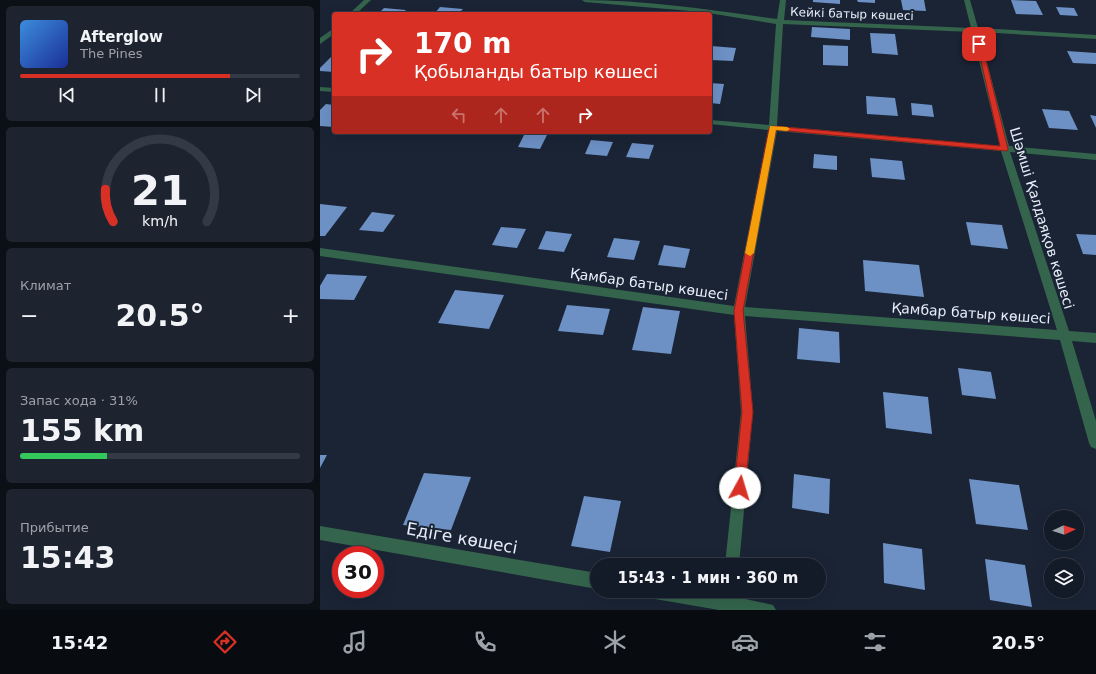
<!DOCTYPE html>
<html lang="ru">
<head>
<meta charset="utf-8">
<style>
  body { margin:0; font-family:"DejaVu Sans",sans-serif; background:#1d2430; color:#f1f3f6; height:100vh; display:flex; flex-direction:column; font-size:15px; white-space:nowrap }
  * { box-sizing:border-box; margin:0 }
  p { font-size:13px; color:#9da1a8 }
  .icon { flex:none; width:22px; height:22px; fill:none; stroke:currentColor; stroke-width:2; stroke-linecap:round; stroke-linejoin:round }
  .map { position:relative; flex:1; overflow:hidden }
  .panel { display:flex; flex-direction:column; gap:6px; padding:6px; background:#0b0f16; width:320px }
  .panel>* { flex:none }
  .top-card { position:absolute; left:12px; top:12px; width:380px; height:122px; border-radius:4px; box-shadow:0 4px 16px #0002,0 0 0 1px #333945; background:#d93025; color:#fff; overflow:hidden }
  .needle { width:26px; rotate:86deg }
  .buttons { position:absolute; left:724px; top:510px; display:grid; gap:8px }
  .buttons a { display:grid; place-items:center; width:40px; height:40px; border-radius:50%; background:#141b28; box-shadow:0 4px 16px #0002,0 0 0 1px #333945; font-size:20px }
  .speed { position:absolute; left:12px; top:546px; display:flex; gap:8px; font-size:20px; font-weight:700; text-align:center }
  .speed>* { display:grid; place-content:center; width:52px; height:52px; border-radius:50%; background:#141b28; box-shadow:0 4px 16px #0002,0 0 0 1px #333945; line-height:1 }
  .speed .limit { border:6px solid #d22; background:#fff; color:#111 }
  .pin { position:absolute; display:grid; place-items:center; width:34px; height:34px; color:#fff; margin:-17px; border-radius:8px; box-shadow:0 2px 6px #0006 }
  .me { position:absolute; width:44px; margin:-22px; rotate:6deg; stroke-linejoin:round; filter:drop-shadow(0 0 3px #0008) }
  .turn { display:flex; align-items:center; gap:14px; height:84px; padding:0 16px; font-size:18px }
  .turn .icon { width:52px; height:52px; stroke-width:2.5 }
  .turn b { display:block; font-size:28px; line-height:34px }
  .lanes { display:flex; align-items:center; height:38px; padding:0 16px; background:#0003; justify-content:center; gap:20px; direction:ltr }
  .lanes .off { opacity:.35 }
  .big { font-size:30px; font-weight:700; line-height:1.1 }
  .panel .tile { flex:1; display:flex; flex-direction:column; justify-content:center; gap:6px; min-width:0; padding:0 14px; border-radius:6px; background:#1d2430 }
  .panel .dial { align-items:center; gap:0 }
  .dial svg { height:104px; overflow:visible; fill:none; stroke:#333945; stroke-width:7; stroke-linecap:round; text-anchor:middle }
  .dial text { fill:#f1f3f6; stroke:none }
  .song { display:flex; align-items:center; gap:12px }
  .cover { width:48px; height:48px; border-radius:6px; background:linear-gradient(135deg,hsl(210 70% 55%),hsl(230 70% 35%)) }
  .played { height:4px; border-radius:2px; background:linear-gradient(90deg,#d93025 75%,#333945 75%) }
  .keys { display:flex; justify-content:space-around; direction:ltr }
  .heat { display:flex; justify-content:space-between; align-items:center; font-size:22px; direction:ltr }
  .charge { height:6px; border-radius:3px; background:linear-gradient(90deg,#34c759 31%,#333945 0) }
  .trip { position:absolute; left:270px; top:558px; width:236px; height:40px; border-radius:20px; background:#141b28; box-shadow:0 4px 16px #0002,0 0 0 1px #333945; font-weight:700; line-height:40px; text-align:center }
  .tab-bar { display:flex; height:64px; justify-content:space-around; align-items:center; background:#080b10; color:#9da1a8 }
  .tab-bar .icon { width:28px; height:28px }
  .tab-bar .selected { color:#d93025 }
  .tab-bar b { font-size:18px; color:#f1f3f6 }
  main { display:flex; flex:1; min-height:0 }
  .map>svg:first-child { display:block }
</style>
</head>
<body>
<main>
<section class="panel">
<div class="tile">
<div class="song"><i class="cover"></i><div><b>Afterglow</b><p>The Pines</p></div></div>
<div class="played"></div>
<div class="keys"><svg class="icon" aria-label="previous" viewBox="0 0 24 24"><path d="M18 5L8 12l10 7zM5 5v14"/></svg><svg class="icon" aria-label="pause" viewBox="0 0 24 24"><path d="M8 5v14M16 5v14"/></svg><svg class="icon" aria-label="next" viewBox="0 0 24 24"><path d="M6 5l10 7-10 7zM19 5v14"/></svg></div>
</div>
<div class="tile dial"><svg viewBox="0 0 100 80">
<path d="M14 69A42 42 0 1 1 86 69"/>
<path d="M14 69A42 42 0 0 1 8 44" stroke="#d93025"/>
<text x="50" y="56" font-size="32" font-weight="700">21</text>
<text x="50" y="72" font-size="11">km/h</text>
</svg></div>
<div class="tile"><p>Климат</p>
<div class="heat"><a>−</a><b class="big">20.5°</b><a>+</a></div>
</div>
<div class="tile"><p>Запас хода · 31%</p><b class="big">155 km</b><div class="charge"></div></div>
<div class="tile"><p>Прибытие</p><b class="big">15:43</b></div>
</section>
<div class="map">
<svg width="776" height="610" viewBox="0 0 776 610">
  <rect width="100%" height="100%" fill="#1a2435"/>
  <g fill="#6d90c5">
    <path d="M493 0H520V4L493 2Z"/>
    <path d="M537 0H555V3L538 2Z"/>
    <path d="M581 0H604L606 11 583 10Z"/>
    <path d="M691 0 716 1 723 15 696 14Z"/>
    <path d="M120 7 143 9 138 14H114Z"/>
    <path d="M736 7 754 8 758 16 740 15Z"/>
    <path d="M64 8 86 10 82 14H58Z"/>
    <path d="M492 27 530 29V40L491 37Z"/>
    <path d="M550 33 575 34 578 55 552 53Z"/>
    <path d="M503 45 528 46V66L503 65Z"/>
    <path d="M391 46 416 48 413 61 390 60Z"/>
    <path d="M747 51 776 53V64L753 63Z"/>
    <path d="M14 54V72L0 71V68Z"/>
    <path d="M390 83 404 84 400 104 390 103Z"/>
    <path d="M546 96 575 98 578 116 547 114Z"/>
    <path d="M591 103 612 105 614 117 592 115Z"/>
    <path d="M6 104 14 105V127L0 126V110Z"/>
    <path d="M722 109 749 111 758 130 729 128Z"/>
    <path d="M770 115 776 116V128Z"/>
    <path d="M205 133 227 135 220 149 198 147Z"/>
    <path d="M271 140 293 142 287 156 265 154Z"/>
    <path d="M312 143 334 145 329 159 306 157Z"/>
    <path d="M494 154 517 156V170L493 168Z"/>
    <path d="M550 158 582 161 585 180 552 177Z"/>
    <path d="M0 204 27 207 5 236H0Z"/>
    <path d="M52 212 75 215 63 232 39 230Z"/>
    <path d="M646 222 682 225 688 249 651 245Z"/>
    <path d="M181 227 206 229 197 248 172 245Z"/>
    <path d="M226 231 252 234 244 252 218 249Z"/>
    <path d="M756 234 776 235V255L763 254Z"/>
    <path d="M294 238 320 241 314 260 287 257Z"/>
    <path d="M344 245 370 249 365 268 338 265Z"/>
    <path d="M543 260 599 265 604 297 545 291Z"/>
    <path d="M7 274 47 276 34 300 0 299V286Z"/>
    <path d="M135 290 184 295 169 329 118 323Z"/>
    <path d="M247 305 290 309 283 335 238 331Z"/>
    <path d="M323 307 360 311 351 354 312 350Z"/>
    <path d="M479 328 519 332 520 363 477 359Z"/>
    <path d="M638 368 671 372 676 399 642 395Z"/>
    <path d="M563 392 608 397 612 434 566 428Z"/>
    <path d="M0 455H7L0 468Z"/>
    <path d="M104 473 151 477 131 530 83 525Z"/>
    <path d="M474 474 510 479 509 514 472 508Z"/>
    <path d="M649 479 699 485 708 530 656 524Z"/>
    <path d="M264 496 301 501 290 552 251 546Z"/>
    <path d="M563 543 602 549 605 590 564 583Z"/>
    <path d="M665 559 705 565 712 607 670 600Z"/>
  </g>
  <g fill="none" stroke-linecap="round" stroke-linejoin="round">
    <g fill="#34654c" fill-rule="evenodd">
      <path d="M44 0H51L36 14H29Z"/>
      <path d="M262 0C327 0 392 10 457 19L460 0H466L464 20 651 28 644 0H650L658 28 776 35V39L659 32 689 146 776 154V160L690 152 749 331 776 333V343L752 341 776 421V449L771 447 769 443 740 340 425 316 433 412 419 565H405L421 412 414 315 0 256V248L414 306 448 130 390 124V120L449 125 456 24 382 12 265 2ZM463 24 652 32 680 146 457 126ZM457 131 681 151 737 330 425 307Z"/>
      <path d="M14 28V34L0 44V38Z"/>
      <path d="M0 87 14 88V92L0 91Z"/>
      <path d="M0 526 277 573V589L0 540Z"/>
      <path d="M327 591H381L401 594V591H417L416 597 453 605 456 610H399L335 599 330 596Z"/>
    </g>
  </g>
  <path fill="#d93025" stroke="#8d1f18" d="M657 43 662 44 688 149 687 151 456 130 423 311 433 412 425 488 424 492 420 494 416 492 414 488 422 412 414 311 449 128 453 126 680 146Z"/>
  <path fill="#f59e0b" d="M450 126 467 127 470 129 467 131 456 130 434 253 430 256 425 253Z"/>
  <g text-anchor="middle" stroke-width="4" stroke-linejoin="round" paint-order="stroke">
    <g font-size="12" fill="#e7eef9" stroke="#1a2435">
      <text transform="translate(532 14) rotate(2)" y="4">Кейкі батыр көшесі</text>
    </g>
    <g font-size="14" fill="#e7eef9" stroke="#1a2435">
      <text transform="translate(722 218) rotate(73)" y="5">Шәмші Қалдаяқов көшесі</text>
      <text transform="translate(329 284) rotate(8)" y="5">Қамбар батыр көшесі</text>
      <text transform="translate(651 313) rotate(4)" y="5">Қамбар батыр көшесі</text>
    </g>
    <g font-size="17" fill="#e7eef9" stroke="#1a2435">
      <text transform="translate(142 538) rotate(10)" y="6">Едіге көшесі</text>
    </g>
  </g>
</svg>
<div class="buttons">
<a><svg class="needle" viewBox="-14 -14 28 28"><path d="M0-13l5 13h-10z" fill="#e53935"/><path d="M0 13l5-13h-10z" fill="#9da1a8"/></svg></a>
<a><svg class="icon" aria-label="layers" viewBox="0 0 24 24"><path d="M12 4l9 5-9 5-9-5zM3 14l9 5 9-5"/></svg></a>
</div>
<div class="speed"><div class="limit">30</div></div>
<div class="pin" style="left:659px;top:44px;background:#d93025"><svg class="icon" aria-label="arrive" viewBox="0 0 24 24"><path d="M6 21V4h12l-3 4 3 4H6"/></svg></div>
<svg class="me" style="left:420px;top:488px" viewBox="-20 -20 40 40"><circle r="19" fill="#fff"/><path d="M0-13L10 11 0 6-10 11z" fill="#d93025"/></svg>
<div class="trip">15:43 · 1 мин · 360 m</div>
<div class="top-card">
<div class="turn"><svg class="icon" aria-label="right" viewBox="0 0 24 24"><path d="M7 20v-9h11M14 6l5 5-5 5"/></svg><div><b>170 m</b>Қобыланды батыр көшесі</div></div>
<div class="lanes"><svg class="icon off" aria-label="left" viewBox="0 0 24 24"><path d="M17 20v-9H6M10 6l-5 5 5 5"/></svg><svg class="icon off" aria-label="ahead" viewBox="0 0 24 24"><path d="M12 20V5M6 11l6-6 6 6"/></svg><svg class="icon off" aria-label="ahead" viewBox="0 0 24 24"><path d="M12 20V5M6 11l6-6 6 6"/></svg><svg class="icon" aria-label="right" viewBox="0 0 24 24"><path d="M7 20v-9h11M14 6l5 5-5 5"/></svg></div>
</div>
</div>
</main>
<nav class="tab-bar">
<b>15:42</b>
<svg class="icon selected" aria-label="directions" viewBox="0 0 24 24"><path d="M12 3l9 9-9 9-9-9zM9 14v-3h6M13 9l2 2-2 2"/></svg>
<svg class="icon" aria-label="music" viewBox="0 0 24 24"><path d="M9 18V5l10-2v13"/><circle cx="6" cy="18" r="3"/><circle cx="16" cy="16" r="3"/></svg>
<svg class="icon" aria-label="phone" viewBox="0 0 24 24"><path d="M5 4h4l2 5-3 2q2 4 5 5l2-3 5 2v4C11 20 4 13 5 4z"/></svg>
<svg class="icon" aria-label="climate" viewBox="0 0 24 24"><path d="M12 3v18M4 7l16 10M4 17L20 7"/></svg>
<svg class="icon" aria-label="car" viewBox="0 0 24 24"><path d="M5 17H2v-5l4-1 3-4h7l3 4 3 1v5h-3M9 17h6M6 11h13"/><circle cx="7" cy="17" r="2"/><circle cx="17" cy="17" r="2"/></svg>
<svg class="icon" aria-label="filters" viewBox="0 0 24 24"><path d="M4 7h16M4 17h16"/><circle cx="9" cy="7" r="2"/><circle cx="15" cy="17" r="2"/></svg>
<b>20.5°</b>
</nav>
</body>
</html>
